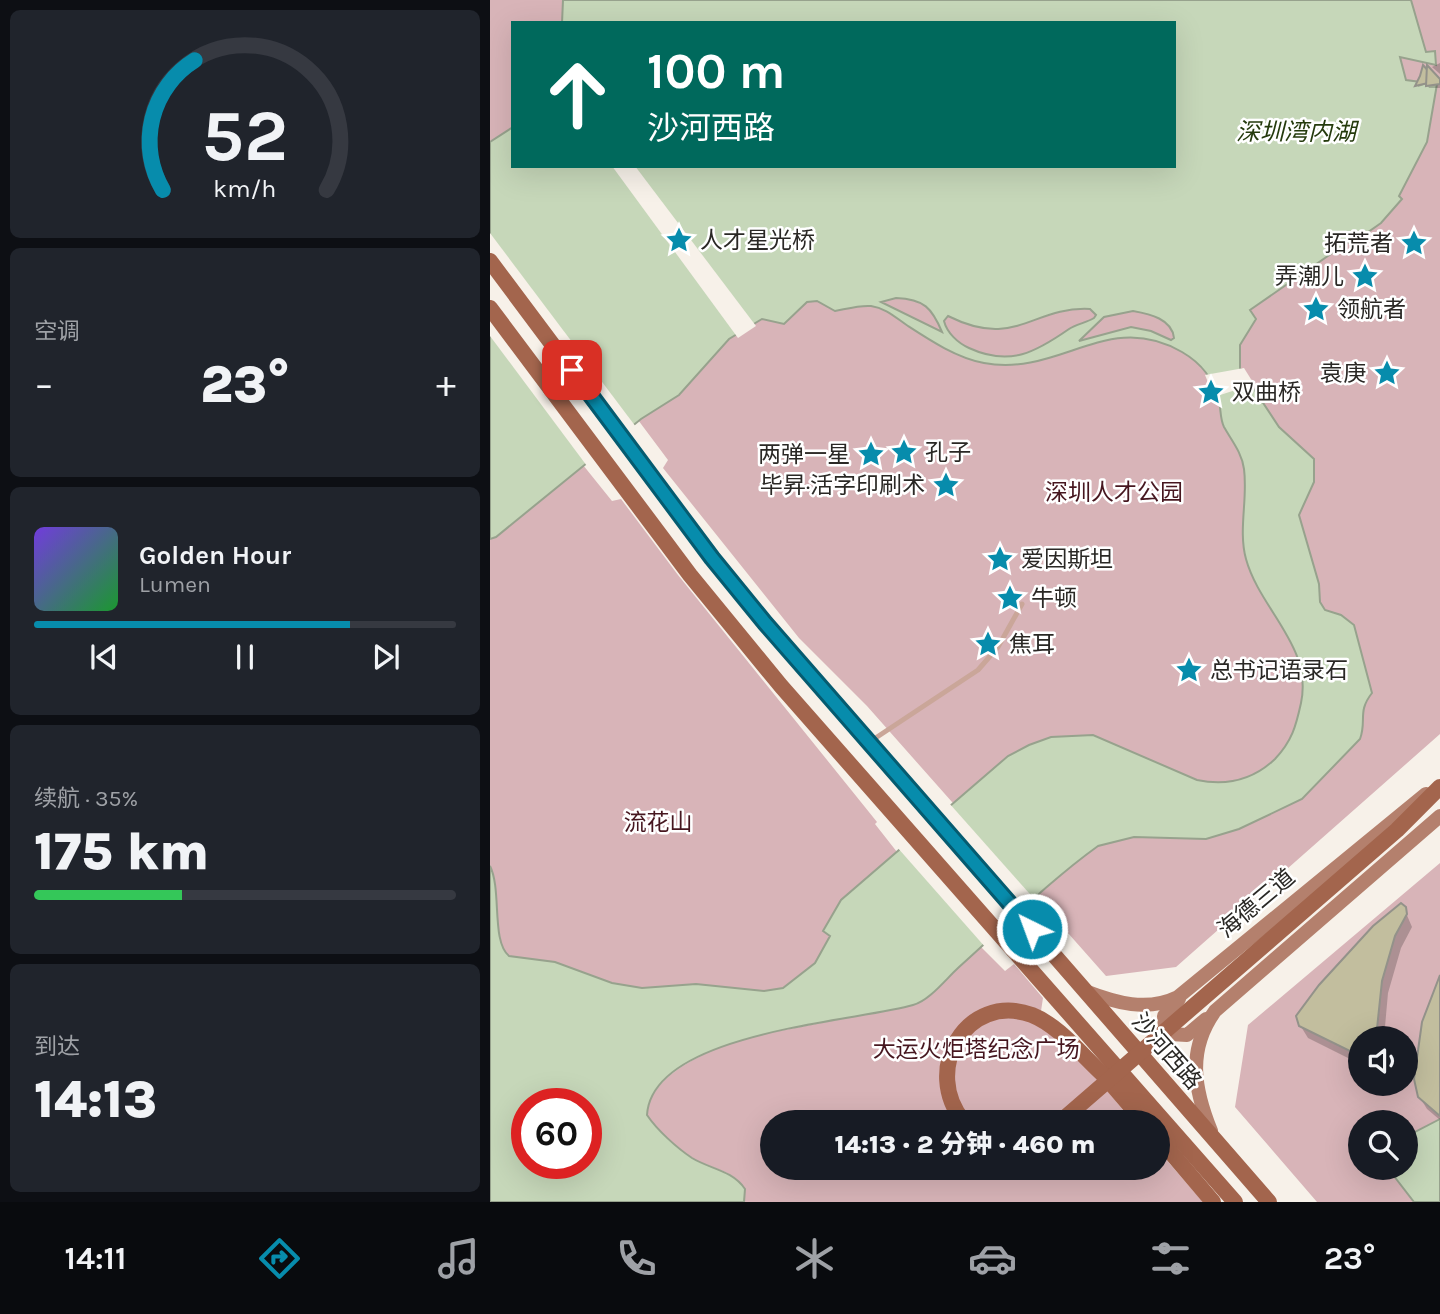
<!DOCTYPE html>
<html lang="zh">
<head>
<meta charset="utf-8">
<style>
  body { margin:0; font-family:Karla,"Noto Sans SC",sans-serif; background:#20242c; color:#f1f3f6; height:100vh; display:flex; flex-direction:column; font-size:26px; white-space:nowrap }
  * { box-sizing:border-box; margin:0 }
  p { font-size:23px; color:#9ea1a6 }
  .icon { flex:none; width:38px; height:38px; fill:none; stroke:currentColor; stroke-width:2; stroke-linecap:round; stroke-linejoin:round }
  .map { position:relative; flex:1; overflow:hidden }
  .side { display:flex; flex-direction:column; gap:10px; padding:10px; background:#0d0f14; width:490px }
  .side>* { flex:none }
  .hud { position:absolute; left:21px; top:21px; width:665px; height:147px; border-radius:0px; box-shadow:0 7px 28px #0002; background:#00695c; color:#fff; overflow:hidden }
  .tools { position:absolute; left:858px; top:1026px; display:grid; gap:14px }
  .tools a { display:grid; place-items:center; width:70px; height:70px; border-radius:50%; background:#171b24; box-shadow:0 7px 28px #0002; font-size:35px }
  .speed { position:absolute; left:21px; top:1088px; display:flex; gap:14px; font-size:35px; font-weight:700; text-align:center }
  .speed>* { display:grid; place-content:center; width:91px; height:91px; border-radius:50%; background:#171b24; box-shadow:0 7px 28px #0002; line-height:1 }
  .speed .limit { border:10px solid #d22; background:#fff; color:#111 }
  .pin { position:absolute; display:grid; place-items:center; width:60px; height:60px; color:#fff; margin:-30px; border-radius:14px; box-shadow:0 4px 10px #0006 }
  .me { position:absolute; width:77px; margin:-38px; rotate:318deg; stroke-linejoin:round; filter:drop-shadow(0 0 5px #0008) }
  .turn { display:flex; align-items:center; gap:24px; height:147px; padding:0 21px; font-size:32px }
  .turn .icon { width:91px; height:91px; stroke-width:2.5 }
  .turn b { display:block; font-size:49px; line-height:60px }
  .big { font-size:52px; font-weight:800; line-height:1.1 }
  .side .tile { flex:1; display:flex; flex-direction:column; justify-content:center; gap:10px; min-width:0; padding:0 24px; border-radius:10px; background:#20242c }
  .side .dial { align-items:center; gap:0 }
  .dial svg { height:182px; overflow:visible; fill:none; stroke:#363941; stroke-width:7; stroke-linecap:round; text-anchor:middle }
  .dial text { fill:#f1f3f6; stroke:none }
  .song { display:flex; align-items:center; gap:21px }
  .cover { width:84px; height:84px; border-radius:10px; background:linear-gradient(135deg,hsl(260 70% 55%),hsl(130 70% 35%)) }
  .played { height:7px; border-radius:4px; background:linear-gradient(90deg,#078cac 75%,#363941 75%) }
  .keys { display:flex; justify-content:space-around; direction:ltr }
  .heat { display:flex; justify-content:space-between; align-items:center; font-size:38px; direction:ltr }
  .charge { height:10px; border-radius:5px; background:linear-gradient(90deg,#34c759 35%,#363941 0) }
  .trip { position:absolute; left:270px; top:1110px; width:410px; height:70px; border-radius:35px; background:#171b24; box-shadow:0 7px 28px #0002; font-weight:800; line-height:70px; text-align:center }
  .dock { display:flex; height:112px; justify-content:space-around; align-items:center; background:#090b0e; color:#9ea1a6 }
  .dock .icon { width:49px; height:49px }
  .dock .active { color:#078cac }
  .dock b { font-size:32px; color:#f1f3f6 }
  main { display:flex; flex:1; min-height:0 }
  .map>svg:first-child { display:block }
</style>
</head>
<body>
<main>
<section class="side">
<div class="tile dial"><svg viewBox="0 0 100 80">
<path d="M14 69A42 42 0 1 1 86 69"/>
<path d="M14 69A42 42 0 0 1 28 12" stroke="#078cac"/>
<text x="50" y="56" font-size="32" font-weight="700">52</text>
<text x="50" y="72" font-size="11">km/h</text>
</svg></div>
<div class="tile"><p>空调</p>
<div class="heat"><a>−</a><b class="big">23°</b><a>+</a></div>
</div>
<div class="tile">
<div class="song"><i class="cover"></i><div><b>Golden Hour</b><p>Lumen</p></div></div>
<div class="played"></div>
<div class="keys"><svg class="icon" aria-label="previous" viewBox="0 0 24 24"><path d="M18 5L8 12l10 7zM5 5v14"/></svg><svg class="icon" aria-label="pause" viewBox="0 0 24 24"><path d="M8 5v14M16 5v14"/></svg><svg class="icon" aria-label="next" viewBox="0 0 24 24"><path d="M6 5l10 7-10 7zM19 5v14"/></svg></div>
</div>
<div class="tile"><p>续航 · 35%</p><b class="big">175 km</b><div class="charge"></div></div>
<div class="tile"><p>到达</p><b class="big">14:13</b></div>
</section>
<div class="map">
<svg width="950" height="1202" viewBox="0 0 950 1202">
  <rect width="100%" height="100%" fill="#f7f1e9"/>
  <g fill="#d8b4b8" fill-rule="evenodd">
    <path d="M0 0H950V734L686 967 616 976 377 706 309 638 173 468 178 460 0 222ZM23 23H684V166H23Z"/>
    <path d="M93 465 122 501 131 499 188 575 387 822 385 824 407 852 351 900 333 931 340 935 325 963 293 988 274 991 206 984 152 988 122 983 65 962 19 956C2 941 12 890 0 866V539L6 537Z"/>
    <path d="M950 863V1202H827L745 1107 758 1025ZM870 1038H915V1083H870ZM870 1122H915V1167H870Z"/>
    <path d="M491 947 515 971 524 964 553 998 551 1011 643 1122H282V1167H667V1149L713 1202H254C262 1172 217 1169 201 1157 185 1146 168 1131 157 1115 160 1074 215 1054 247 1039L424 1005Z"/>
  </g>
  <g fill="#c6d7b9" stroke="#97a28d" stroke-width="2" fill-rule="evenodd">
    <path d="M73 0H921L936 52 945 51 946 65 910 57 916 80 947 84 937 142 909 196 912 199 891 223 861 244 858 242 760 310 766 319 750 345V368L789 427 824 459V482L809 515 829 584 830 602 835 610 851 615 864 625 882 693C867 712 877 720 870 739L812 799 749 829 716 839 644 837 608 846C558 882 514 927 468 968 456 979 439 1001 423 1005 364 1022 162 1032 157 1115 167 1130 187 1148 202 1158 220 1169 242 1170 255 1189L254 1202H0V866C12 890 1 941 19 956L65 962 122 983 152 988 206 984 274 991 293 988 325 963 340 936 333 931 351 900 518 756 539 745 561 737 603 735 707 780C736 786 763 780 785 759 802 741 806 726 811 703 823 646 770 610 756 559 748 530 758 499 754 469 752 453 742 441 734 427 730 419 731 410 729 401 724 379 711 363 692 352 617 309 571 377 494 363 467 358 441 341 418 326 406 318 396 308 381 306 369 305 356 309 345 311L327 301 317 302 294 324 272 319 239 339 189 395 151 419 6 537 0 539V142L23 127V166H684V23H72ZM406 298C434 299 442 308 452 332L391 302ZM600 309 606 315 604 318C596 323 586 324 579 329 546 352 520 367 479 348 468 343 457 333 454 321L458 316C526 350 542 306 600 309ZM643 311C660 314 682 319 684 338L681 340 661 331 641 327 589 341 614 317ZM37 1104H96V1164H37Z"/>
    <path d="M950 1119V1202H924L897 1167H915V1137Z"/>
  </g>
  <g fill="#f7f1e9">
    <path d="M122 166H145L266 326 248 338Z"/>
    <path d="M0 233 146 427 97 466 0 336Z"/>
    <path d="M754 368 764 384 724 397 715 375Z"/>
    <path d="M459 803 547 902 496 948 407 847Z"/>
  </g>
  <g fill="#0003">
    <path d="M950 63V74L942 67Z"/>
    <path d="M933 69 950 82V88H939L937 84 928 87Z"/>
    <path d="M913 906 922 927 911 948 898 993 894 1038H870V1064L818 1038 810 1025Z"/>
    <path d="M950 979V1120L937 1109 929 1096 933 1022Z"/>
  </g>
  <g fill="#c2be9e" stroke="#93928a" stroke-width="2">
    <path d="M933 65 947 81 925 86 930 76Z"/>
    <path d="M937 65 950 79V84L936 86Z"/>
    <path d="M911 903 916 907 917 914 905 936 892 981 886 1038H870V1056L809 1026 806 1016 829 985 883 926Z"/>
    <path d="M950 975V1116L928 1097 924 1079 932 1022Z"/>
  </g>
  <g fill="none" stroke-linecap="round" stroke-linejoin="round">
    <path stroke="#caa699" stroke-width="5" d="M381 741 488 670 508 647 532 604"/>
    <g stroke="#b4806d" stroke-width="14">
      <path d="M595 991C626 1003 657 1012 688 997L936 794"/>
      <path d="M689 999 674 1016 675 1027 680 1034 697 1035 716 1019"/>
      <path d="M721 1131C704 1089 697 1050 725 1011L950 816"/>
    </g>
    <g stroke="#a3654d" stroke-width="16">
      <path d="M0 261 222 558 275 623 779 1202"/>
      <path d="M0 308 200 575 291 686 745 1202"/>
      <path d="M613 1074 654 1122"/>
      <path d="M474 1122C431 1071 476 991 542 1015 570 1026 594 1058 617 1078"/>
      <path d="M570 1122 907 830 950 787"/>
      <path d="M667 1136 723 1202"/>
    </g>
  </g>
  <g fill="none" stroke-linecap="round" stroke-linejoin="round">
    <g stroke="#055b70" stroke-width="18">
      <path id="route" d="M82 370 222 558 275 623 542 929"/>
    </g>
    <use href="#route" stroke="#078cac" stroke-width="12"/>
  </g>
  <defs>
    <g id="sight-bare" transform="scale(2.1)"><path d="M0-6L1.8-2.2L6-1.7L2.9 1.2L3.7 5.4L0 3.3L-3.7 5.4L-2.9 1.2L-6-1.7L-1.8-2.2Z" fill="#078cac" stroke="#fff" stroke-width="2.5" paint-order="stroke"/></g>
  </defs>
  <g fill-rule="evenodd">
    <use href="#sight-bare" x="189" y="240"/>
    <use href="#sight-bare" x="924" y="243"/>
    <use href="#sight-bare" x="875" y="276"/>
    <use href="#sight-bare" x="826" y="309"/>
    <use href="#sight-bare" x="897" y="373"/>
    <use href="#sight-bare" x="721" y="392"/>
    <use href="#sight-bare" x="414" y="452"/>
    <use href="#sight-bare" x="381" y="454"/>
    <use href="#sight-bare" x="456" y="485"/>
    <use href="#sight-bare" x="510" y="559"/>
    <use href="#sight-bare" x="520" y="598"/>
    <use href="#sight-bare" x="498" y="644"/>
    <use href="#sight-bare" x="699" y="670"/>
  </g>
  <g text-anchor="middle" stroke-width="5" stroke-linejoin="round" paint-order="stroke">
    <g font-size="23" fill="#2a2825" stroke="#fff" text-anchor="start">
      <text x="210" y="248">人才星光桥</text>
      <text x="903" y="251" text-anchor="end">拓荒者</text>
      <text x="854" y="284" text-anchor="end">弄潮儿</text>
      <text x="847" y="317">领航者</text>
      <text x="876" y="381" text-anchor="end">袁庚</text>
      <text x="742" y="400">双曲桥</text>
      <text x="435" y="460">孔子</text>
      <text x="360" y="462" text-anchor="end">两弹一星</text>
      <text x="435" y="493" text-anchor="end">毕昇·活字印刷术</text>
      <text x="531" y="567">爱因斯坦</text>
      <text x="541" y="606">牛顿</text>
      <text x="519" y="652">焦耳</text>
      <text x="720" y="678">总书记语录石</text>
    </g>
    <g font-size="23" fill="#46161f" stroke="#fff">
      <text x="624" y="500">深圳人才公园</text>
      <text x="168" y="830">流花山</text>
      <text x="486" y="1057">大运火炬塔纪念广场</text>
    </g>
    <g font-size="23" fill="#2a2825" stroke="#fff">
      <text transform="translate(766 903) rotate(-40)" y="8">海德三道</text>
      <text transform="translate(677 1051) rotate(49)" y="8">沙河西路</text>
    </g>
    <g font-size="24" font-style="italic" fill="#253b0d" stroke="#fff">
      <text x="806" y="140">深圳湾内湖</text>
    </g>
  </g>
</svg>
<div class="tools">
<a><svg class="icon" aria-label="sound" viewBox="0 0 24 24"><path d="M4 9h4l5-4v14l-5-4H4zM17 9q2 3 0 6"/></svg></a>
<a><svg class="icon" aria-label="search" viewBox="0 0 24 24"><circle cx="10" cy="10" r="6"/><path d="M15 15l6 6"/></svg></a>
</div>
<div class="speed"><div class="limit">60</div></div>
<div class="pin" style="left:82px;top:370px;background:#d93025"><svg class="icon" aria-label="arrive" viewBox="0 0 24 24"><path d="M6 21V4h12l-3 4 3 4H6"/></svg></div>
<svg class="me" style="left:542px;top:929px" viewBox="-20 -20 40 40"><circle r="17" fill="#078cac" stroke="#fff" stroke-width="3"/><path d="M0-11L8 9 0 5-8 9z" fill="#fff"/></svg>
<div class="trip">14:13 · 2 分钟 · 460 m</div>
<div class="hud">
<div class="turn"><svg class="icon" aria-label="ahead" viewBox="0 0 24 24"><path d="M12 20V5M6 11l6-6 6 6"/></svg><div><b>100 m</b>沙河西路</div></div>
</div>
</div>
</main>
<nav class="dock">
<b>14:11</b>
<svg class="icon active" aria-label="directions" viewBox="0 0 24 24"><path d="M12 3l9 9-9 9-9-9zM9 14v-3h6M13 9l2 2-2 2"/></svg>
<svg class="icon" aria-label="music" viewBox="0 0 24 24"><path d="M9 18V5l10-2v13"/><circle cx="6" cy="18" r="3"/><circle cx="16" cy="16" r="3"/></svg>
<svg class="icon" aria-label="phone" viewBox="0 0 24 24"><path d="M5 4h4l2 5-3 2q2 4 5 5l2-3 5 2v4C11 20 4 13 5 4z"/></svg>
<svg class="icon" aria-label="climate" viewBox="0 0 24 24"><path d="M12 3v18M4 7l16 10M4 17L20 7"/></svg>
<svg class="icon" aria-label="car" viewBox="0 0 24 24"><path d="M5 17H2v-5l4-1 3-4h7l3 4 3 1v5h-3M9 17h6M6 11h13"/><circle cx="7" cy="17" r="2"/><circle cx="17" cy="17" r="2"/></svg>
<svg class="icon" aria-label="filters" viewBox="0 0 24 24"><path d="M4 7h16M4 17h16"/><circle cx="9" cy="7" r="2"/><circle cx="15" cy="17" r="2"/></svg>
<b>23°</b>
</nav>
</body>
</html>
